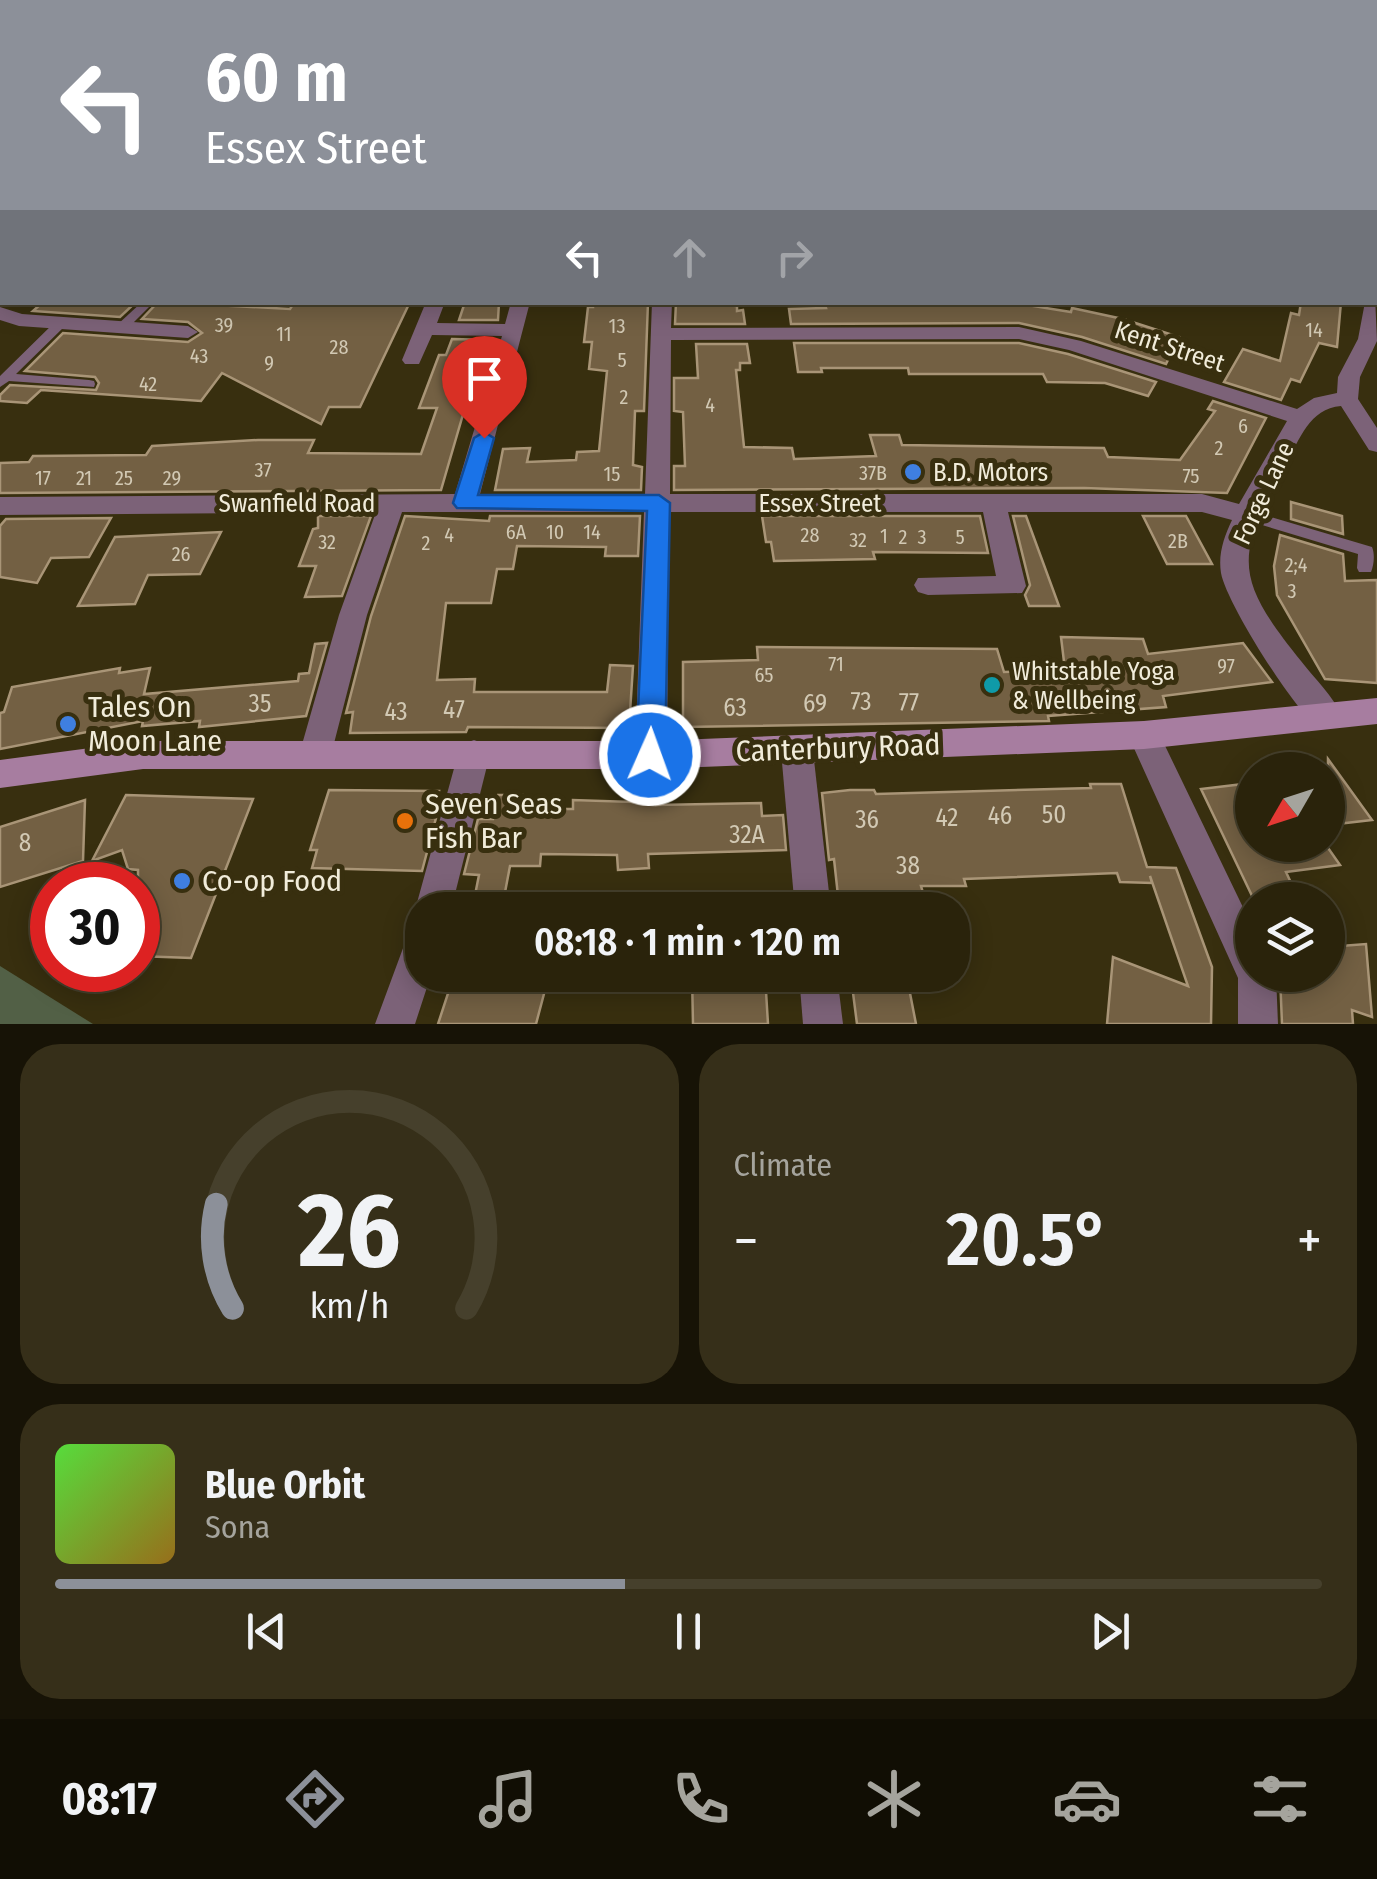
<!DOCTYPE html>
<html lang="en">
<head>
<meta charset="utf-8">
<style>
  body { margin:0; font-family:"Fira Sans Condensed",sans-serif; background:#362f19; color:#f1f3f6; height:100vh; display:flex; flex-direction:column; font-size:38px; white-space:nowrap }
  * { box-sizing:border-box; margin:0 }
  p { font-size:32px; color:#a5a49d }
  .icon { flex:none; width:55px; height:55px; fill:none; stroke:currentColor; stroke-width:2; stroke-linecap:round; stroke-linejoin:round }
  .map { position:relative; height:1024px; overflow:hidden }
  .side { display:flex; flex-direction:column; gap:20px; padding:20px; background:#171306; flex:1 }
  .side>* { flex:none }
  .hud { position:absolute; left:0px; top:0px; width:1378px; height:305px; box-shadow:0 5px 25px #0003,0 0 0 2px #46402c; background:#8c9099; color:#fff; overflow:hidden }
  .needle { width:65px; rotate:231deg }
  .controls { position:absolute; left:1235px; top:752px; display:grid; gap:20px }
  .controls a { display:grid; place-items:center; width:110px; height:110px; border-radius:50%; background:#2a230b; box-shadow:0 5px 25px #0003,0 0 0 2px #46402c; font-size:50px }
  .speed { position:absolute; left:30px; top:862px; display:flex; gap:20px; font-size:50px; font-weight:700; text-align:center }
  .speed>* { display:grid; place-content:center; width:130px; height:130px; border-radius:50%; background:#2a230b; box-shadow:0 5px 25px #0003,0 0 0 2px #46402c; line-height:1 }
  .speed .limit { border:15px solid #d22; background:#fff; color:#111 }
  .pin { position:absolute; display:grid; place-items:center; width:85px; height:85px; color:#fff; margin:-102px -42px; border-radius:50% 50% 50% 0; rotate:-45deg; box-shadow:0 0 10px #0007 }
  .pin .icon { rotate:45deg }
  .me { position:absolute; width:110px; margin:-55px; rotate:2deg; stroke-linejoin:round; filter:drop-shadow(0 0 8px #0008) }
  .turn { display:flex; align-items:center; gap:35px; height:210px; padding:0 40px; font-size:45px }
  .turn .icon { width:130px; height:130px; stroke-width:2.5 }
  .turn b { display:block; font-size:70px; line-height:85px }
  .lanes { display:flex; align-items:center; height:95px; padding:0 40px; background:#0003; justify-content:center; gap:50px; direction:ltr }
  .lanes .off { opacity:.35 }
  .big { font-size:75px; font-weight:600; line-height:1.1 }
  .side .tile { flex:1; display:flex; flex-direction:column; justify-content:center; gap:15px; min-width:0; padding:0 35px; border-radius:40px; background:#362f19 }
  .side .dial { align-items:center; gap:0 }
  .dial svg { height:260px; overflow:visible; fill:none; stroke:#46402c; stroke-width:7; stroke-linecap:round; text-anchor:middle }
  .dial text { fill:#f1f3f6; stroke:none }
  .song { display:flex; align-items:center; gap:30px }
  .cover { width:120px; height:120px; border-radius:15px; background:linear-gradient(135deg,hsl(110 70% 55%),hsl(40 70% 35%)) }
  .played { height:10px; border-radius:5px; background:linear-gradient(90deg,#8c9099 45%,#46402c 45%) }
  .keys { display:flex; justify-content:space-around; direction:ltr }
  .heat { display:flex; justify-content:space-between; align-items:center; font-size:55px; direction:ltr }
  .side .tiles { flex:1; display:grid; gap:20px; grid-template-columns:1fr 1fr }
  .tile:last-child { grid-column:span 2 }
  .trip { position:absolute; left:405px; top:892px; width:565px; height:100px; border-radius:40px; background:#2a230b; box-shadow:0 5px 25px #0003,0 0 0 2px #46402c; font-weight:600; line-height:100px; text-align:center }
  .tab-bar { display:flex; height:160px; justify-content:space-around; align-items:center; background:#110e04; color:#a5a49d }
  .tab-bar .icon { width:70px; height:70px }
  .tab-bar .current { color:#8c9099 }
  .tab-bar b { font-size:45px; color:#f1f3f6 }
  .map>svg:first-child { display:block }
</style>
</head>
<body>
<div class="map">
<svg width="1377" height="1024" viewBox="0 0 1377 1024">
  <rect width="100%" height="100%" fill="#382f0f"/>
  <path fill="#526046" d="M0 966 93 1024H0Z"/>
  <g fill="#736043" stroke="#a99577" stroke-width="2.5">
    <path d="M43 302H136L120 317 33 311Z"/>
    <path d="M158 302 290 309 294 303 409 304 360 407H329L321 424 222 373 201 401 41 390 27 403 0 401V395L10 385 96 390 99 383 95 377 25 371 63 333 188 342 202 333 188 322 142 319Z"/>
    <path d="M465 302H499L498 320H459Z"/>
    <path d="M593 302H648L644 411H635L633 465 642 467 641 490H495L503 449 530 448 527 462 576 460 577 452 599 451 607 371 589 369 592 342H584L588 307H593Z"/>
    <path d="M676 302 737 306V311L743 310 745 324H675Z"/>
    <path d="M824 302H1032L1033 306 1071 312 1072 308 1123 319 1179 337 1166 364 1082 337 1019 323 791 324 789 309 826 308Z"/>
    <path d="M1301 302H1341L1337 347 1319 343 1300 382 1291 379 1281 400 1224 382 1243 349 1280 361 1291 313 1299 315Z"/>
    <path d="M452 339 492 340 487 356H480L441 490 0 493V463L29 462 33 456 146 455 152 446 258 440H314L308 453 421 454 437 408H419L439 355H446Z"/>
    <path d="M794 343H1019L1068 354 1156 382 1148 396 1105 383 1047 382 1043 374H909L908 368H821L822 372H798Z"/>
    <path d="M696 344H747L750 363H740V370H736L744 447 792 448 794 459 876 456 870 435H899L902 445 1104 448 1108 457 1180 460 1215 411 1208 409 1213 401 1266 418 1227 493 1084 488 674 490V466H685L683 412 674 411V378H698Z"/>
    <path d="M1291 502 1342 516 1343 534 1291 519Z"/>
    <path d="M318 516H371L342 596 305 597 316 566H299L313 529 318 528Z"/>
    <path d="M405 516 489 521 490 516H640L638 556H605L606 547 517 546 513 569H497L491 603H446L437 680 475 679 474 692H607L610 665 633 666 629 728 468 727 466 732 350 733 353 712 346 713 371 616Z"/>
    <path d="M762 516H980L988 553 873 552 875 559 774 561 771 542H766Z"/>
    <path d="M1013 516H1026L1059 606H1029L1025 595 1030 585Z"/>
    <path d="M1143 516H1186L1212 564H1167Z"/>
    <path d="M111 518 89 557 51 558 37 583 0 577V526L6 519Z"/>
    <path d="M221 532 200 574 148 575 135 604 78 606 115 537Z"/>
    <path d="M1280 535 1343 554 1345 581 1377 580V683L1325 679 1277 595 1274 566Z"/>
    <path d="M1061 637 1143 639 1148 654 1243 643 1272 682 1163 696 1166 707 1048 716 1049 721 683 727V662L758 660 757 647 997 649 1004 672 1065 670Z"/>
    <path d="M327 643 306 716 199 727 200 721 142 726 143 721 0 749V713L4 712 12 687 120 668 119 673 150 668 144 694 298 681 299 674 309 673 315 644Z"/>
    <path d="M1328 759 1372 820 1328 825Z"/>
    <path d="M1252 783V845H1326L1340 865 1286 872 1299 900H1254L1201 789Z"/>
    <path d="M1090 784H1121L1147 867 1176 868 1212 967 1211 1024H1107L1113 957 1188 986 1150 876 1152 883 1120 882 1117 873 964 879 966 886H921L924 896 866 898 867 905H839L834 859 829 860 822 793 850 790H874L876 794 1091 788Z"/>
    <path d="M329 790 439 791 432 818H436L422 871 312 868 317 850H310Z"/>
    <path d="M656 793V805L761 803 762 816 783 815 786 850 648 854 649 868 618 870 617 855 541 854 540 866H510L502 908 474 900 479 875 464 874 478 819H493L498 795H522L520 809H573V800L633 802V794Z"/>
    <path d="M126 795 253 799 191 958 138 956V870L128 869 122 850 92 861Z"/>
    <path d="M85 800 83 861 0 887V827Z"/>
    <path d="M1366 944 1372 1017 1352 1010 1353 1024H1282L1280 975H1328V947Z"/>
    <path d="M454 975H549L536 1024H438Z"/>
    <path d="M692 975H765L768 1024H693Z"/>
    <path d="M908 983 916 1024H857L852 985Z"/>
  </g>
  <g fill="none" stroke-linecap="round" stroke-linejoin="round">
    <g fill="#7c6278" fill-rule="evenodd">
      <rect x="0" y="14" width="2" height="4"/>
      <rect x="0" y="295" width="2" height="7"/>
      <path d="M142 302H154L125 331H117V325Z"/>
      <path d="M61 319 65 320V326L16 374 89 380 94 381 95 384 94 387 9 381 0 387V376L57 320Z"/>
      <path d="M1247 510 1372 547C1375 554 1374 565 1371 572H1359L1357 568 1358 554 1242 519 1239 515Z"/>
    </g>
    <g fill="#7c6278" fill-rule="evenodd">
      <path d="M836 0H846L847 2H837Z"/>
      <path d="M1008 0H1019L1020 2H1009Z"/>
      <path d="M1377 60V68L1375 69V61Z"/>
      <rect x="1375" y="104" width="2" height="9"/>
      <rect x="1375" y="259" width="2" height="10"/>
      <path d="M1375 296 1377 341 1360 377 1358 399 1377 428V452L1369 450 1341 406C1309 409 1300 439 1286 464 1235 556 1233 577 1301 661 1315 679 1333 696 1342 716L1338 725C1330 728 1323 730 1316 725 1292 707 1226 602 1221 573 1218 554 1224 537 1232 520L1202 512H1008L1026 586 1022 593 928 595 918 592 914 585 918 578 996 576 983 512H669L667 755 662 765 651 769 640 765 635 755 644 512H402L367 615 331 755 326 765 315 769 304 765 299 755 339 615 376 512 0 515V497L455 494 502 336 432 335 419 364H405L402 360 426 302H445L437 323 505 324 511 302H530L480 494H645L652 302H672L671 328 1019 327 1081 341 1297 409 1314 398 1337 393 1338 377 1358 339 1365 302H1375ZM1019 339 1069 350 1287 421 1239 504 1202 494H670L671 340Z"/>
      <path d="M0 307 22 314 188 326 198 332 188 338 19 326 0 320Z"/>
      <path d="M1144 721 1155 725 1252 926V975H1276L1278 1024H1238V978L1128 735 1133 725Z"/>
      <path d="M797 737 808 741 813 751 831 910H795L781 751 786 741Z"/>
      <path d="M474 740 485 744 490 754 451 910H422V924L415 910 458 754 463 744Z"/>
      <path d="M422 926V975H431L415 1024H375L409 932Z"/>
      <path d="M799 975H837L843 1024H803Z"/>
    </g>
    <path fill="#a77da0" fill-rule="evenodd" d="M1377 698V724L1144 749 651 769H143L0 788V760L143 741H651L1144 721Z"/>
  </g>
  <path fill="#1a73e8" stroke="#114b97" stroke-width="2.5" d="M484 432 494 438 478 495H659L670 503 665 755 661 764 650 768 640 764 636 755 647 511 457 508 453 503 474 438Z"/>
  <g fill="#3f7fe0" stroke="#382f0f" stroke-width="4">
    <circle cx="913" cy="472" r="10"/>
    <circle cx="68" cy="724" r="10"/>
    <circle cx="182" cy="881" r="10"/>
  </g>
  <circle fill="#0f9aa8" stroke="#382f0f" stroke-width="4" cx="992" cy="685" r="10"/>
  <circle fill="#e8710a" stroke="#382f0f" stroke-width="4" cx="405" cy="821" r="10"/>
  <g text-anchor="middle" stroke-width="10" stroke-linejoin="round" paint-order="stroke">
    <g font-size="20" fill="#d2c9b4">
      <text x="224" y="332">39</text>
      <text x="617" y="333">13</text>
      <text x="1314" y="337">14</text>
      <text x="284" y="341">11</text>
      <text x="339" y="354">28</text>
      <text x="199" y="363">43</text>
      <text x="622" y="367">5</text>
      <text x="269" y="370">9</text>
      <text x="148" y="391">42</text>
      <text x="624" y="404">2</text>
      <text x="710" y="412">4</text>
      <text x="1243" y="433">6</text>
      <text x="1219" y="455">2</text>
      <text x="263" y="477">37</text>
      <text x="873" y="480">37B</text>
      <text x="612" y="481">15</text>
      <text x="1191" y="483">75</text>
      <text x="43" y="485">17</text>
      <text x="84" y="485">21</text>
      <text x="124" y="485">25</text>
      <text x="172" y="485">29</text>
      <text x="516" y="539">6A</text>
      <text x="555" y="539">10</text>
      <text x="592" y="539">14</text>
      <text x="449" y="542">4</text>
      <text x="810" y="542">28</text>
      <text x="884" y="543">1</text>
      <text x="903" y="544">2</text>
      <text x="922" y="544">3</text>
      <text x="960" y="544">5</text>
      <text x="858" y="547">32</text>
      <text x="1178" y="548">2B</text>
      <text x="327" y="549">32</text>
      <text x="426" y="550">2</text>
      <text x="181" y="561">26</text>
      <text x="1296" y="572">2;4</text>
      <text x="1292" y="598">3</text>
      <text x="836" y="671">71</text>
      <text x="1226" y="673">97</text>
      <text x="764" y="682">65</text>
    </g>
    <g font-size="25" fill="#f1ecda" stroke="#382f0f">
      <text transform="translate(1170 346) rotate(18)" y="9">Kent Street</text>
      <text transform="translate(1263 493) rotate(-65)" y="9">Forge Lane</text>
      <text x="297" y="512">Swanfield Road</text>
      <text x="820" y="512">Essex Street</text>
    </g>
    <g font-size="25" fill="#f1ecda" stroke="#382f0f" text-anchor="start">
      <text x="933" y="481">B.D. Motors</text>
      <text x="1012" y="680">Whitstable Yoga<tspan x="1012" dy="29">&amp; Wellbeing</tspan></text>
    </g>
    <g font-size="25" fill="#d2c9b4">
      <text x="861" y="710">73</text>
      <text x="909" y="711">77</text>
      <text x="260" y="712">35</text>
      <text x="815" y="712">69</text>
      <text x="735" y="716">63</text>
      <text x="454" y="718">47</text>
      <text x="396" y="720">43</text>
      <text x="1054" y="823">50</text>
      <text x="1000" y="824">46</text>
      <text x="947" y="826">42</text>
      <text x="867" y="828">36</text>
      <text x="747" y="843">32A</text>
      <text x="25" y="851">8</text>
      <text x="908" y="874">38</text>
    </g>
    <g font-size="30" fill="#f1ecda" stroke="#382f0f" text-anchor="start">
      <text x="88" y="717">Tales On<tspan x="88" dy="34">Moon Lane</tspan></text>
      <text x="425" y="814">Seven Seas<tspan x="425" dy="34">Fish Bar</tspan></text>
      <text x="202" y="891">Co-op Food</text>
    </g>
    <g font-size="30" fill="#f1ecda" stroke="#382f0f">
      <text transform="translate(838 748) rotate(-2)" y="10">Canterbury Road</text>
    </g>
  </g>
</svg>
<div class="controls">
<a><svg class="needle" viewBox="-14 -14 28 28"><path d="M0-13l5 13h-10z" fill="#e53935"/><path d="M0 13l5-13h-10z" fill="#a5a49d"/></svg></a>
<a><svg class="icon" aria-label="layers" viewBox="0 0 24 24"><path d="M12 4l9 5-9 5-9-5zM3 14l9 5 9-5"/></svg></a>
</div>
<div class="speed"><div class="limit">30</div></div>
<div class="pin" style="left:484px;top:438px;background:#d93025"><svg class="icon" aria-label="arrive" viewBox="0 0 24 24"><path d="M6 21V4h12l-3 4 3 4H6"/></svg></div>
<svg class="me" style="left:650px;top:755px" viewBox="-20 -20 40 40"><circle r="17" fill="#1a73e8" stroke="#fff" stroke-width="3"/><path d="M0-11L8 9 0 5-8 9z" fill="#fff"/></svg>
<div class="trip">08:18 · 1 min · 120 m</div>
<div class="hud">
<div class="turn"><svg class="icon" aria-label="left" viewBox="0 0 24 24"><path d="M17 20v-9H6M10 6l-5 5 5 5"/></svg><div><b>60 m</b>Essex Street</div></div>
<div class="lanes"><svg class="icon" aria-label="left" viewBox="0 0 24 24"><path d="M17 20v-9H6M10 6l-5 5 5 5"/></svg><svg class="icon off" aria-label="ahead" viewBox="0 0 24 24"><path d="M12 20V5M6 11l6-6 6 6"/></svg><svg class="icon off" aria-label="right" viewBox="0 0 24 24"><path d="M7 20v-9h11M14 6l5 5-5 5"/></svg></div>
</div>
</div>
<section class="side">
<div class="tiles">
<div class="tile dial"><svg viewBox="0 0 100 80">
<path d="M14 69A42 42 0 1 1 86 69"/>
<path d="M14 69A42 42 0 0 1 9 37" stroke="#8c9099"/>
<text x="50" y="56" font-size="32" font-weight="700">26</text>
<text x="50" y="72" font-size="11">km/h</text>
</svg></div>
<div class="tile"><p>Climate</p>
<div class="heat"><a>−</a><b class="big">20.5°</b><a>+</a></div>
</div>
<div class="tile">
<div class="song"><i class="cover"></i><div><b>Blue Orbit</b><p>Sona</p></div></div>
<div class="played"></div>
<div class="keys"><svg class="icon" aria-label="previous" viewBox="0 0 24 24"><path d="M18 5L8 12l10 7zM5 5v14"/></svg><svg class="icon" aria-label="pause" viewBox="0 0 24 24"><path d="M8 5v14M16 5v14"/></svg><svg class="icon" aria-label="next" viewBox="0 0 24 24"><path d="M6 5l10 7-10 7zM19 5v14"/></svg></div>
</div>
</div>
</section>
<nav class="tab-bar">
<b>08:17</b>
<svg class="icon current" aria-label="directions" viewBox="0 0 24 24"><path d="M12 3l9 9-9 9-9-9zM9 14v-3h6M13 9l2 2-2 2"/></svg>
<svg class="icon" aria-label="music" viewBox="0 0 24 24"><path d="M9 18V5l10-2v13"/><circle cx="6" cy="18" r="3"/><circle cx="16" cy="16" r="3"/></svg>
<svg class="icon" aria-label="phone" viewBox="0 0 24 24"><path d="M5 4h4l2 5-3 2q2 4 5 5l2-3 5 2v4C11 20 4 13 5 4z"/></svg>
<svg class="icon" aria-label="climate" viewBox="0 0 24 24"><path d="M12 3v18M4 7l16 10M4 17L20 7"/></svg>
<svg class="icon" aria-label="car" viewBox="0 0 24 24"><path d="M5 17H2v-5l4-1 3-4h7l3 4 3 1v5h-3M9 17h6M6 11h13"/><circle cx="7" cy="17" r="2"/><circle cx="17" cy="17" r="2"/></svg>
<svg class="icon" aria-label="filters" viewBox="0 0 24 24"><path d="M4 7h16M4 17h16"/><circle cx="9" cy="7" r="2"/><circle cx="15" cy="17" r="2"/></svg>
</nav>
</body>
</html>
